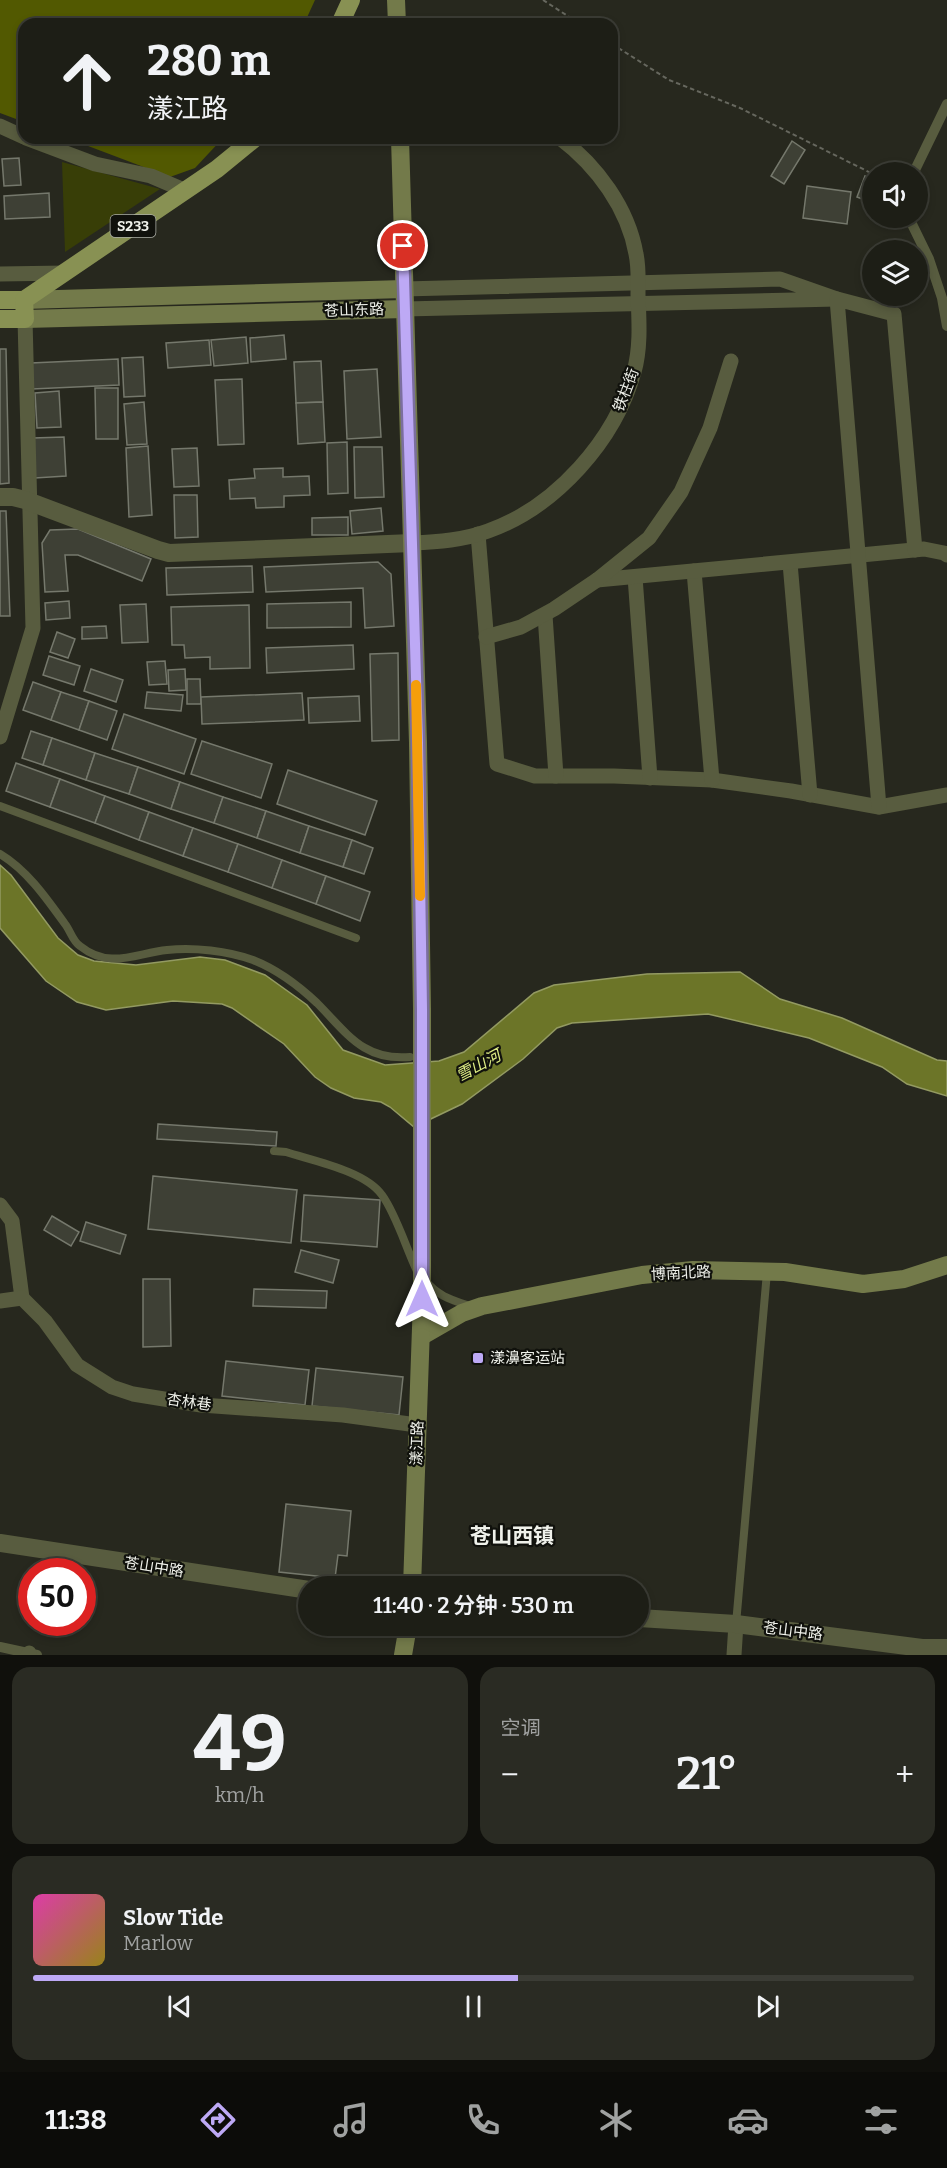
<!DOCTYPE html>
<html lang="zh">
<head>
<meta charset="utf-8">
<style>
  body { margin:0; font-family:Bitter,"Noto Sans SC",serif; background:#2a2b23; color:#f1f3f6; height:100vh; display:flex; flex-direction:column; font-size:22px; white-space:nowrap }
  * { box-sizing:border-box; margin:0 }
  p { font-size:20px; color:#a0a2a1 }
  .icon { flex:none; width:33px; height:33px; fill:none; stroke:currentColor; stroke-width:2; stroke-linecap:round; stroke-linejoin:round }
  .map { position:relative; height:1655px; overflow:hidden }
  .panel { display:flex; flex-direction:column; gap:12px; padding:12px; background:#10100c; flex:1 }
  .panel>* { flex:none }
  .top-card { position:absolute; left:18px; top:18px; width:600px; height:126px; border-radius:18px; box-shadow:0 3px 9px #0003,0 0 0 2px #3b3c35; background:#1d1e16; color:#f1f3f6; overflow:hidden }
  .tools { position:absolute; left:862px; top:162px; display:grid; gap:12px }
  .tools a { display:grid; place-items:center; width:66px; height:66px; border-radius:50%; background:#1d1e16; box-shadow:0 3px 9px #0003,0 0 0 2px #3b3c35; font-size:30px }
  .speed { position:absolute; left:18px; top:1558px; display:flex; gap:12px; font-size:30px; font-weight:700; text-align:center }
  .speed>* { display:grid; place-content:center; width:78px; height:78px; border-radius:50%; background:#1d1e16; box-shadow:0 3px 9px #0003,0 0 0 2px #3b3c35; line-height:1 }
  .speed .limit { border:9px solid #d22; background:#fff; color:#111 }
  .pin { position:absolute; display:grid; place-items:center; width:51px; height:51px; color:#fff; margin:-26px; border:3px solid #fff; border-radius:50%; box-shadow:0 2px 6px #0007 }
  .me { position:absolute; width:66px; margin:-33px; rotate:0deg; stroke-linejoin:round; filter:drop-shadow(0 0 4px #0008) }
  .turn { display:flex; align-items:center; gap:21px; height:126px; padding:0 30px; font-size:27px }
  .turn .icon { width:78px; height:78px; stroke-width:2.5 }
  .turn b { display:block; font-size:42px; line-height:51px }
  .big { font-size:45px; font-weight:600; line-height:1.1 }
  .panel .card { flex:1; display:flex; flex-direction:column; justify-content:center; gap:9px; min-width:0; padding:0 21px; border-radius:18px; background:#2a2b23 }
  .panel .dial { align-items:center; gap:0 }
  .dial b { font-size:78px; line-height:1 }
  .song { display:flex; align-items:center; gap:18px }
  .cover { width:72px; height:72px; border-radius:9px; background:linear-gradient(135deg,hsl(320 70% 55%),hsl(50 70% 35%)) }
  .played { height:6px; border-radius:3px; background:linear-gradient(90deg,#bda9f5 55%,#3b3c35 55%) }
  .keys { display:flex; justify-content:space-around; direction:ltr }
  .heat { display:flex; justify-content:space-between; align-items:center; font-size:33px; direction:ltr }
  .panel .tiles { flex:1; display:grid; gap:12px; grid-template-columns:1fr 1fr }
  .card:last-child { grid-column:span 2 }
  .trip { position:absolute; left:298px; top:1576px; width:351px; height:60px; border-radius:30px; background:#1d1e16; box-shadow:0 3px 9px #0003,0 0 0 2px #3b3c35; font-weight:600; line-height:60px; text-align:center }
  .dock { display:flex; height:96px; justify-content:space-around; align-items:center; background:#0c0c09; color:#a0a2a1 }
  .dock .icon { width:42px; height:42px }
  .dock .active { color:#bda9f5 }
  .dock b { font-size:27px; color:#f1f3f6 }
  .map>svg:first-child { display:block }
</style>
</head>
<body>
<div class="map">
<svg width="947" height="1655" viewBox="0 0 947 1655">
  <rect width="100%" height="100%" fill="#27281e"/>
  <path fill="#383e07" d="M62 162 160 189 65 252Z"/>
  <g fill="#525901">
    <path d="M0 0H315L304 24H24V122L0 113Z"/>
    <path d="M67 138H223L195 168 170 177Z"/>
  </g>
  <path fill="#6c7528" stroke="#939a62" stroke-width="1.5" d="M0 865 11 875 58 938 78 955 94 961 136 965 200 957 225 960 265 975 307 1005 343 1050 385 1065 439 1061 464 1052 534 993 554 985 647 974 740 972 780 999 842 1018 937 1060 947 1061V1096L907 1084 882 1067 809 1038 708 1014 572 1023 557 1028 523 1059 462 1104 414 1127 390 1107 381 1102 354 1098 331 1088 315 1077 284 1044 232 1008 222 1004 173 1001 106 1010 77 1002 46 981 0 928Z"/>
  <g fill="#3e4035" stroke="#75786c" stroke-width="1.5">
    <path d="M792 141 805 150 784 184 771 176Z"/>
    <path d="M19 158 21 185 4 186 2 159Z"/>
    <path d="M865 176 873 179V203L857 197Z"/>
    <path d="M807 186 851 192 847 224 803 218Z"/>
    <path d="M49 193 50 217 5 219 4 196Z"/>
    <path d="M284 335 286 359 251 362 250 338Z"/>
    <path d="M246 337 248 363 214 366 211 340Z"/>
    <path d="M209 340 211 365 168 368 166 343Z"/>
    <path d="M0 349H6L9 483 0 484Z"/>
    <path d="M143 357 145 396 124 397 122 358Z"/>
    <path d="M118 359 119 385 32 389 31 363Z"/>
    <path d="M321 361 323 402 296 403 294 362Z"/>
    <path d="M377 369 381 437 347 439 344 371Z"/>
    <path d="M242 379 244 444 218 445 215 380Z"/>
    <path d="M95 388H118V439H96Z"/>
    <path d="M59 391 61 427 37 428 35 393Z"/>
    <path d="M144 402 147 444 127 445 124 404Z"/>
    <path d="M323 402 325 442 298 444 296 403Z"/>
    <path d="M64 437 66 476 35 478 33 438Z"/>
    <path d="M347 442 348 493 328 494 327 443Z"/>
    <path d="M148 446 152 515 129 517 126 448Z"/>
    <path d="M354 447H382L384 497 355 498Z"/>
    <path d="M197 448 199 486 174 487 172 449Z"/>
    <path d="M283 468V477L309 476 310 495 284 496V507L256 508 255 498 230 499 229 480 255 478 254 469Z"/>
    <path d="M174 495H197L198 537 175 538Z"/>
    <path d="M381 508 383 531 352 534 350 511Z"/>
    <path d="M0 511H6L10 616H0Z"/>
    <path d="M348 517V535H312V518Z"/>
    <path d="M78 529 151 559 142 581 78 555H65L68 591 45 592 42 543 50 530Z"/>
    <path d="M378 562 391 574 394 626 365 628 363 588 266 592 264 567Z"/>
    <path d="M252 566 253 592 167 595 166 568Z"/>
    <path d="M69 601 70 618 46 620 45 603Z"/>
    <path d="M351 602V627L267 628V604Z"/>
    <path d="M146 604 148 642 122 643 120 605Z"/>
    <path d="M249 605 250 668 210 669V657L185 658 184 645H172L171 607Z"/>
    <path d="M106 626 107 638 82 639V627Z"/>
    <path d="M57 632 75 639 68 658 50 652Z"/>
    <path d="M353 645 354 669 267 673 266 648Z"/>
    <path d="M398 653 399 740 372 741 370 654Z"/>
    <path d="M49 656 80 666 74 685 43 675Z"/>
    <path d="M165 661 167 684 149 685 147 662Z"/>
    <path d="M91 669 123 680 116 702 84 691Z"/>
    <path d="M185 669 186 690 169 691 168 670Z"/>
    <path d="M187 679H200L201 704H187Z"/>
    <path d="M33 682 61 692 51 720 23 710Z"/>
    <path d="M61 692 89 701 79 730 51 720Z"/>
    <path d="M147 692 183 695 181 711 145 708Z"/>
    <path d="M302 693 304 720 202 724 201 697Z"/>
    <path d="M359 696 360 721 309 723 308 698Z"/>
    <path d="M89 701 117 711 107 740 79 730Z"/>
    <path d="M124 714 196 739 184 774 112 749Z"/>
    <path d="M31 731 52 738 43 765 22 758Z"/>
    <path d="M52 738 95 753 86 780 43 765Z"/>
    <path d="M202 741 272 764 261 798 191 774Z"/>
    <path d="M95 753 138 767 129 794 86 780Z"/>
    <path d="M16 763 60 779 50 807 6 791Z"/>
    <path d="M138 767 180 782 171 809 129 794Z"/>
    <path d="M288 770 377 801 365 835 277 804Z"/>
    <path d="M60 779 105 796 95 823 50 807Z"/>
    <path d="M180 782 223 797 214 823 171 809Z"/>
    <path d="M105 796 149 812 139 840 95 823Z"/>
    <path d="M223 797 266 811 257 838 214 823Z"/>
    <path d="M266 811 309 826 300 853 257 838Z"/>
    <path d="M149 812 193 828 183 856 139 840Z"/>
    <path d="M309 826 352 840 343 867 300 853Z"/>
    <path d="M193 828 238 844 228 872 183 856Z"/>
    <path d="M352 840 373 848 364 874 343 867Z"/>
    <path d="M238 844 282 860 272 888 228 872Z"/>
    <path d="M282 860 326 876 316 904 272 888Z"/>
    <path d="M326 876 370 892 360 921 316 904Z"/>
    <path d="M158 1124 277 1132 276 1146 157 1139Z"/>
    <path d="M153 1176 297 1190 291 1243 148 1229Z"/>
    <path d="M304 1195 380 1200 377 1247 301 1241Z"/>
    <path d="M52 1216 79 1232 71 1246 44 1230Z"/>
    <path d="M86 1222 126 1235 120 1254 80 1241Z"/>
    <path d="M301 1250 339 1260 333 1283 295 1272Z"/>
    <path d="M143 1279H170L171 1346 143 1347Z"/>
    <path d="M254 1289 327 1291 326 1308 253 1306Z"/>
    <path d="M226 1361 309 1370 305 1405 222 1396Z"/>
    <path d="M316 1368 403 1377 399 1415 312 1406Z"/>
    <path d="M286 1504 351 1511 347 1556 338 1555 335 1578 279 1572Z"/>
  </g>
  <g fill="none" stroke-linecap="round" stroke-linejoin="round">
    <g stroke="#66675e" stroke-width="2" stroke-dasharray="4.5 3" stroke-linecap="butt">
      <path d="M543 0 580 24"/>
      <path d="M612 44 669 80 740 108 873 174"/>
    </g>
    <g stroke="#585c3f" stroke-width="8">
      <path d="M0 806 356 938"/>
      <path d="M0 854C27 870 47 899 65 924 70 930 73 942 80 946 110 970 136 953 167 950 194 947 228 951 253 960 276 969 299 986 317 1003 347 1033 363 1061 410 1057"/>
      <path d="M274 1151 286 1152C314 1161 365 1171 382 1195 396 1214 406 1248 417 1271"/>
      <path d="M425 1280C437 1296 452 1300 470 1306"/>
      <path d="M736 1624 767 1272"/>
    </g>
    <g stroke="#585c3f" stroke-width="10">
      <path d="M914 172 947 104"/>
      <path d="M909 218 929 259 942 298 947 326"/>
      <path d="M0 1647 37 1655"/>
    </g>
    <g stroke="#585c3f" stroke-width="15">
      <path d="M0 126 24 137"/>
      <path d="M26 138 95 164 151 176 186 191"/>
      <path d="M0 274 65 273"/>
      <path d="M404 289 780 279 837 299 405 309"/>
      <path d="M478 534 497 764 535 776H614L712 780 791 791 879 807 947 795"/>
      <path d="M412 543C438 542 464 540 488 531 556 507 615 440 634 372 641 347 639 320 638 295 638 281 639 267 636 254 628 208 597 166 560 138"/>
      <path d="M790 563 810 795"/>
      <path d="M694 571 712 780"/>
      <path d="M635 577 650 778"/>
      <path d="M597 580 924 549 944 553 947 555"/>
      <path d="M545 615 556 776"/>
      <path d="M486 637 521 627 554 609 597 580 649 538 681 492 710 428 731 361"/>
      <path d="M0 737 33 628 25 319"/>
      <path d="M879 807 837 299 894 314 915 550"/>
      <path d="M0 1205 12 1221 22 1298"/>
      <path d="M0 1301 22 1298 45 1321 77 1365 112 1387 133 1394 201 1405 343 1415 417 1425"/>
      <path d="M28 1655 29 1653"/>
      <path d="M734 1655 736 1624"/>
    </g>
    <g stroke="#585c3f" stroke-width="18">
      <path d="M0 497H13L25 500 158 550 169 553 412 543"/>
      <path d="M0 1543 309 1590"/>
      <path d="M639 1618 736 1624 922 1648H947"/>
    </g>
    <g stroke="#737a4a" stroke-width="18">
      <path d="M396 0 397 24"/>
      <path d="M400 138 418 743"/>
      <path d="M24 300 404 289"/>
      <path d="M25 319 405 309"/>
      <path d="M422 1336 462 1313 482 1306 642 1275 693 1270 785 1272 863 1284 904 1279 947 1265"/>
      <path d="M412 1587 422 1299"/>
      <path d="M403 1655 408 1626"/>
    </g>
    <g stroke="#889153" stroke-width="18">
      <path d="M340 24 351 0"/>
      <path d="M0 300H24"/>
      <path d="M0 319H25L24 300 217 169 255 138"/>
    </g>
    <path stroke="#737a4a" stroke-width="18" d="M418 743 422 1009V1299"/>
  </g>
  <g fill="none" stroke-linecap="round" stroke-linejoin="round">
    <g stroke="#7b6e9f" stroke-width="15">
      <path id="route" d="M403 246 418 743 422 1009V1299"/>
    </g>
    <use href="#route" stroke="#bda9f5" stroke-width="10"/>
    <path stroke="#f59e0b" stroke-width="10" d="M416 685 420 896"/>
  </g>
  <rect fill="#bda9f5" stroke="#10110c" stroke-width="2" x="472" y="1352" width="12" height="12" rx="3"/>
  <g text-anchor="middle" stroke-width="4.5" stroke-linejoin="round" paint-order="stroke">
    <rect fill="#10110c" stroke="#acaea7" stroke-width="1.5" x="110.5" y="215" width="45" height="22" rx="4.5"/>
    <g font-size="14" font-weight="bold" fill="#eff1ea">
      <text x="133" y="231">S233</text>
    </g>
    <g font-size="15" fill="#eff1ea" stroke="#10110c">
      <text transform="translate(354 310) rotate(-2)" y="5">苍山东路</text>
      <text transform="translate(626 390) rotate(-69)" y="5">铁柱街</text>
      <text transform="translate(681 1273) rotate(-3)" y="5">博南北路</text>
      <text transform="translate(189 1402) rotate(8)" y="5">杏林巷</text>
      <text transform="translate(417 1443) rotate(-88)" y="5">漾江路</text>
      <text transform="translate(154 1567) rotate(9)" y="5">苍山中路</text>
      <text transform="translate(793 1631) rotate(7)" y="5">苍山中路</text>
    </g>
    <g font-size="15" fill="#eff1ea" stroke="#10110c" text-anchor="start">
      <text x="490" y="1363">漾濞客运站</text>
    </g>
    <g font-size="16" font-style="italic" fill="#deed84" stroke="#10110c">
      <text transform="translate(478 1065) rotate(-28)" y="6">雪山河</text>
    </g>
    <g font-size="21" font-weight="bold" fill="#eff1ea" stroke="#10110c">
      <text x="512" y="1543">苍山西镇</text>
    </g>
  </g>
</svg>
<div class="tools">
<a><svg class="icon" aria-label="sound" viewBox="0 0 24 24"><path d="M4 9h4l5-4v14l-5-4H4zM17 9q2 3 0 6"/></svg></a>
<a><svg class="icon" aria-label="layers" viewBox="0 0 24 24"><path d="M12 4l9 5-9 5-9-5zM3 14l9 5 9-5"/></svg></a>
</div>
<div class="speed"><div class="limit">50</div></div>
<div class="pin" style="left:403px;top:246px;background:#d93025"><svg class="icon" aria-label="arrive" viewBox="0 0 24 24"><path d="M6 21V4h12l-3 4 3 4H6"/></svg></div>
<svg class="me" style="left:422px;top:1299px" viewBox="-20 -20 40 40"><path d="M0-17L14 15 0 8-14 15z" fill="#bda9f5" stroke="#fff" stroke-width="4"/></svg>
<div class="trip">11:40 · 2 分钟 · 530 m</div>
<div class="top-card">
<div class="turn"><svg class="icon" aria-label="ahead" viewBox="0 0 24 24"><path d="M12 20V5M6 11l6-6 6 6"/></svg><div><b>280 m</b>漾江路</div></div>
</div>
</div>
<section class="panel">
<div class="tiles">
<div class="card dial"><b>49</b><p>km/h</p></div>
<div class="card"><p>空调</p>
<div class="heat"><a>−</a><b class="big">21°</b><a>+</a></div>
</div>
<div class="card">
<div class="song"><i class="cover"></i><div><b>Slow Tide</b><p>Marlow</p></div></div>
<div class="played"></div>
<div class="keys"><svg class="icon" aria-label="previous" viewBox="0 0 24 24"><path d="M18 5L8 12l10 7zM5 5v14"/></svg><svg class="icon" aria-label="pause" viewBox="0 0 24 24"><path d="M8 5v14M16 5v14"/></svg><svg class="icon" aria-label="next" viewBox="0 0 24 24"><path d="M6 5l10 7-10 7zM19 5v14"/></svg></div>
</div>
</div>
</section>
<nav class="dock">
<b>11:38</b>
<svg class="icon active" aria-label="directions" viewBox="0 0 24 24"><path d="M12 3l9 9-9 9-9-9zM9 14v-3h6M13 9l2 2-2 2"/></svg>
<svg class="icon" aria-label="music" viewBox="0 0 24 24"><path d="M9 18V5l10-2v13"/><circle cx="6" cy="18" r="3"/><circle cx="16" cy="16" r="3"/></svg>
<svg class="icon" aria-label="phone" viewBox="0 0 24 24"><path d="M5 4h4l2 5-3 2q2 4 5 5l2-3 5 2v4C11 20 4 13 5 4z"/></svg>
<svg class="icon" aria-label="climate" viewBox="0 0 24 24"><path d="M12 3v18M4 7l16 10M4 17L20 7"/></svg>
<svg class="icon" aria-label="car" viewBox="0 0 24 24"><path d="M5 17H2v-5l4-1 3-4h7l3 4 3 1v5h-3M9 17h6M6 11h13"/><circle cx="7" cy="17" r="2"/><circle cx="17" cy="17" r="2"/></svg>
<svg class="icon" aria-label="filters" viewBox="0 0 24 24"><path d="M4 7h16M4 17h16"/><circle cx="9" cy="7" r="2"/><circle cx="15" cy="17" r="2"/></svg>
</nav>
</body>
</html>
